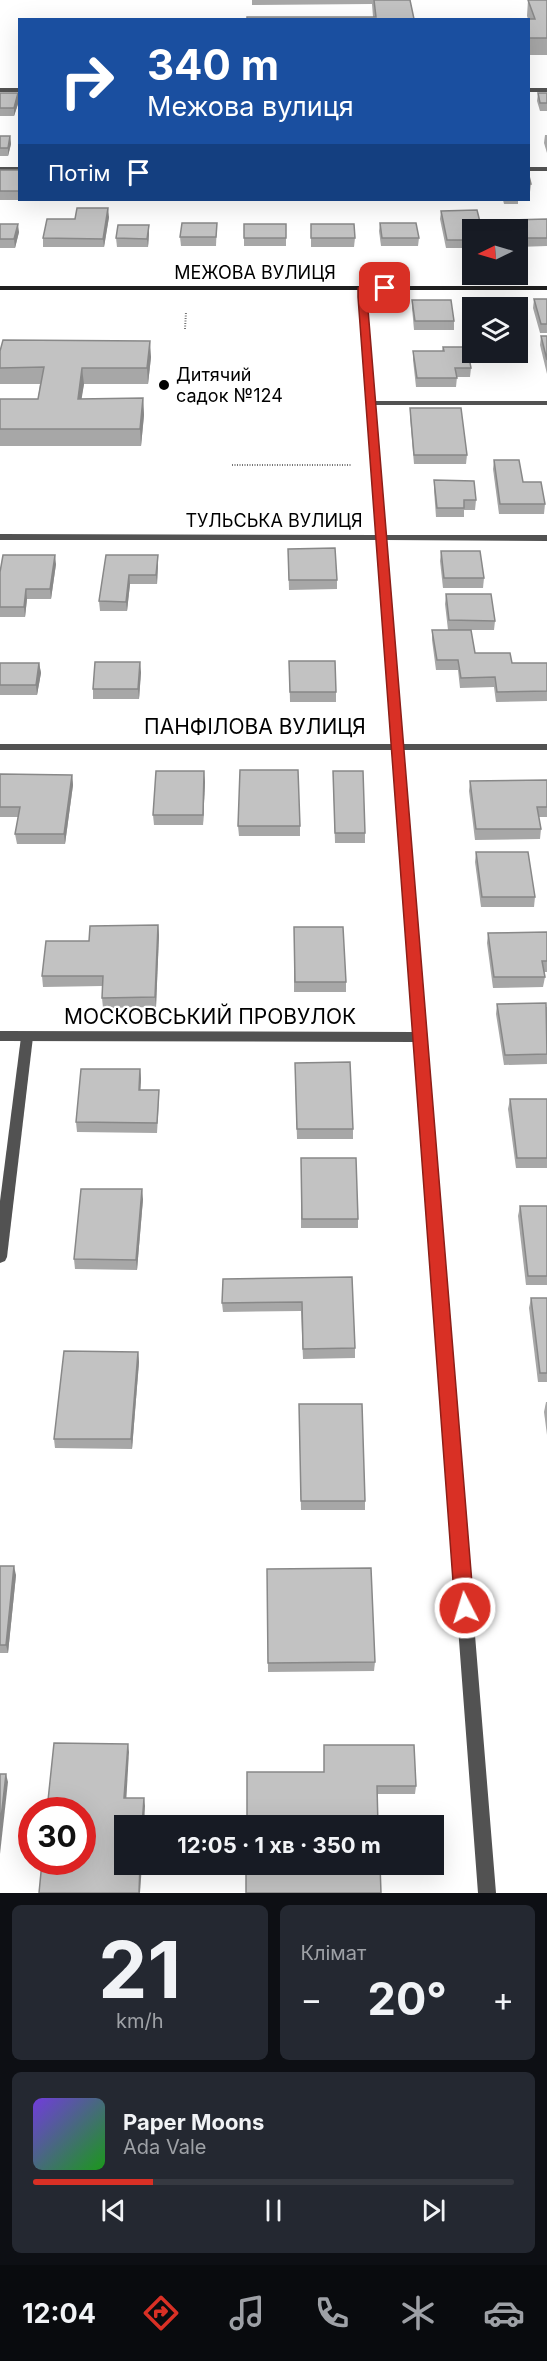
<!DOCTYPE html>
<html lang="uk">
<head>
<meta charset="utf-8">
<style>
  body { margin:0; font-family:Inter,sans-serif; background:#242831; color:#f1f3f6; height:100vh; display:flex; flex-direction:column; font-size:22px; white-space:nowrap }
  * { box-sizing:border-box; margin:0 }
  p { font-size:20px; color:#9ea1a6 }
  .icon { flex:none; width:33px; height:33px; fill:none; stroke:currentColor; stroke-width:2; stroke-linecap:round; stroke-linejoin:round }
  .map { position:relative; height:1893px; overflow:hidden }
  .sheet { display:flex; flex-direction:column; gap:12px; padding:12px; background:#0d0f14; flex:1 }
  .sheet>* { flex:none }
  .top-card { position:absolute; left:18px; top:18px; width:512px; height:183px; border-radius:0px; box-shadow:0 6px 24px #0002; background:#1a4fa0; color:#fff; overflow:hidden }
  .needle { width:39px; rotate:265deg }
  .buttons { position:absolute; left:462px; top:219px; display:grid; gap:12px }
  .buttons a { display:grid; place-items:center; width:66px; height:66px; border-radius:0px; background:#171b24; box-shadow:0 6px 24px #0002; font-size:30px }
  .speed { position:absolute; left:18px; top:1797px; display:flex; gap:12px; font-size:30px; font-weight:700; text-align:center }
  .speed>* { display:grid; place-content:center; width:78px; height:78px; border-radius:50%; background:#171b24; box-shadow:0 6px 24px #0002; line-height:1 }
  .speed .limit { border:9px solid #d22; background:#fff; color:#111 }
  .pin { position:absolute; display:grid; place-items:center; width:51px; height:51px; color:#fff; margin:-26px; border-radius:12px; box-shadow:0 3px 9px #0006 }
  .me { position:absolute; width:66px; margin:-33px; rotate:355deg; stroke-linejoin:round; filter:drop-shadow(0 0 4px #0008) }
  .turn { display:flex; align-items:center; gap:21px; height:126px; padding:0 30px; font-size:27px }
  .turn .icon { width:78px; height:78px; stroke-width:2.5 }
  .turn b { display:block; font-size:42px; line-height:51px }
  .then { display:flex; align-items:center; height:57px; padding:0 30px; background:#0003; gap:12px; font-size:22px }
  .big { font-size:45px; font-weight:700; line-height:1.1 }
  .sheet .tile { flex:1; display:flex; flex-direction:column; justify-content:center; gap:9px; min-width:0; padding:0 21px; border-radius:9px; background:#242831 }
  .sheet .dial { align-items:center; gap:0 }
  .dial b { font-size:78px; line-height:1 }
  .song { display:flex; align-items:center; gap:18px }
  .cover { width:72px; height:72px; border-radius:9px; background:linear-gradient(135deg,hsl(260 70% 55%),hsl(120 70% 35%)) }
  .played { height:6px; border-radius:3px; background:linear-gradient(90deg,#d93025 25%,#363941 25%) }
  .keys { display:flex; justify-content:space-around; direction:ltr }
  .heat { display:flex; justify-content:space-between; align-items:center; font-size:33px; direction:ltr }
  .sheet .tiles { flex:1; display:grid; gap:12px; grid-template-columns:1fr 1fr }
  .tile:last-child { grid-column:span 2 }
  .trip { position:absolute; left:114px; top:1815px; width:330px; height:60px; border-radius:0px; background:#171b24; box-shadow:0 6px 24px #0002; font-weight:700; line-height:60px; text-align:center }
  .tab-bar { display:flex; height:96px; justify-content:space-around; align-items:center; background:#090b0e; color:#9ea1a6 }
  .tab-bar .icon { width:42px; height:42px }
  .tab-bar .current { color:#d93025 }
  .tab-bar b { font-size:27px; color:#f1f3f6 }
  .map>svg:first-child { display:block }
</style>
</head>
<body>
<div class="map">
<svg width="547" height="1893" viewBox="0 0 547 1893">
  <rect width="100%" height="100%" fill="#fff"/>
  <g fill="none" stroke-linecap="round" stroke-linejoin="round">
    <g stroke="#747474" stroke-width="2" stroke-dasharray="1 1.5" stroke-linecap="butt">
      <path d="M185 329 186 312"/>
      <path d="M232 465H351"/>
    </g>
    <path fill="#525252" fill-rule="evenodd" d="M27 1032 31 1034 33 1037 7 1257 5 1261 0 1263V1201L21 1037 23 1034Z"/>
    <g fill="#525252" fill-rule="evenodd">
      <rect x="0" y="88" width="20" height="4"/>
      <rect x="528" y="88" width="19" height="4"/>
      <rect x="0" y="167" width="20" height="4"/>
      <rect x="528" y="167" width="19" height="4"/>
      <path d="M359 286 366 288 375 401H547V405H375L386 535H547V541L386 540 403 744H547V750H403L496 1893H478L414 1042 0 1041V1031L414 1032 393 750H0V744H392L377 540H0V534L377 535Z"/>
    </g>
    <rect fill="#1f1f1f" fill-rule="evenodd" x="0" y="286" width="547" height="4"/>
  </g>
  <g fill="#a7a7a7">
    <path d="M252 0H410L414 19H528L527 16 528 0H547V55H528V20H247L373 17 372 4 252 5Z"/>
    <path d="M0 93H18L19 101 14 116H0Z"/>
    <path d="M538 93H547V111H540L537 101Z"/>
    <path d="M545 135H547V153L544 143Z"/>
    <path d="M0 136H10L11 144 8 156H0Z"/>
    <path d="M0 170H20V200H29H0Z"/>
    <path d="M528 172 531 184 530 192H528Z"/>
    <path d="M440 200H457V201H441Z"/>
    <path d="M503 200H518V204H504Z"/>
    <path d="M441 211 472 230V248H446L440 219Z"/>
    <path d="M109 217 104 247H43V238Z"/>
    <path d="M547 219V246L518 247V230H511V220Z"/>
    <path d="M217 223 216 246H181L180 237Z"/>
    <path d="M380 223 419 238 418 246H381L379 231Z"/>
    <path d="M0 224 19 232 15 248H0Z"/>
    <path d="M244 224 286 238V246H244Z"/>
    <path d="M311 224 355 238 354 247H311Z"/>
    <path d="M149 225V234L148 247H117L116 238Z"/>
    <path d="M471 298H519L524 315 523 323H518V308H472V319L470 307Z"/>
    <path d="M534 299H547V333H540L533 308Z"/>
    <path d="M412 300 454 321V330H414L412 308Z"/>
    <path d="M541 336H547V374L540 345Z"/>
    <path d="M443 347 471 368 470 377H457L456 387H416L413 360V351H442Z"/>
    <path d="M0 351 151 357 148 384H84L81 399 143 398 144 415 141 446H0V399H38L40 384H0Z"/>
    <path d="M410 408 467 455 466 464H414L410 417Z"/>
    <path d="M494 460 523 482 545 504 544 514H499L493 469Z"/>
    <path d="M434 480 476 500 475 510H464V517H436L434 490Z"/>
    <path d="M288 549 337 580V589L289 590Z"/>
    <path d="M441 551 484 578 483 588H443L440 561Z"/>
    <path d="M106 555H158V564L157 584H130L127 611H100L99 601Z"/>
    <path d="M56 564 51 599H27L25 617H0V572Z"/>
    <path d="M446 594 495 621 494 630H471L475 653 512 663H547V701L496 702 494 687 460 688 458 670H436L432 640V630H448L445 604Z"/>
    <path d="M289 661 336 692V702H290Z"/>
    <path d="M0 663H39L41 673 37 695H0Z"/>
    <path d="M141 672 139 699H93V689Z"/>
    <path d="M333 771 365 833V843H335Z"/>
    <path d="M0 774 72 775 73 785 65 844H17L15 834 18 817H0Z"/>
    <path d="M547 780V817H539L541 829 540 839 475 840 469 791 470 781Z"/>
    <path d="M205 781 203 825H154L153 815Z"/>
    <path d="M238 826H300V836H239Z"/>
    <path d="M476 852 535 897 534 907H481L475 862Z"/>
    <path d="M158 925 159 935 156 1007 103 1008 102 998 103 986 43 987 42 976 89 941Z"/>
    <path d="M294 927 346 982V992H294Z"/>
    <path d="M547 932V972H544L545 977 543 987 493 988 487 943 488 933Z"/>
    <path d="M497 1004 547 1007V1064L504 1065 496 1014Z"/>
    <path d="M140 1069 141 1079 140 1090 159 1100 157 1133 77 1132 76 1122Z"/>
    <path d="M295 1073 353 1129V1139H297Z"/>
    <path d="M510 1099H547V1168H516L508 1109Z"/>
    <path d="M301 1158 358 1219V1228H301Z"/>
    <path d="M143 1199 137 1270 75 1269 74 1259Z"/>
    <path d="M520 1206H547V1285H526L518 1216Z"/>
    <path d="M352 1277 355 1348V1358L303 1359 301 1311 223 1312 222 1303Z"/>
    <path d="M531 1298H547V1382H538L529 1308Z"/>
    <path d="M138 1352 139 1362 132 1449 55 1448 54 1439Z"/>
    <path d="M546 1402H547V1435L544 1412Z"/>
    <path d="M299 1404 365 1501V1510H301Z"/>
    <path d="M0 1566 16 1575 8 1653H0Z"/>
    <path d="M267 1569 375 1662 374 1671 268 1672Z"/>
    <path d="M324 1745 416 1786 415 1794H377L324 1772Z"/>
  </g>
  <g fill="#888">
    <path d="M18 93 19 101 14 116V108Z"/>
    <path d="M10 136 11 144 8 156V148Z"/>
    <path d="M108 208 109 217 104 247 103 239Z"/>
    <path d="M18 224 19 232 15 248 14 239Z"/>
    <path d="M149 225V234L148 247 147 239Z"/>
    <path d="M150 341 151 357 148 384 147 368Z"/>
    <path d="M82 368 84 384 79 415 78 399Z"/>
    <path d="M143 398 144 415 141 446 140 429Z"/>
    <path d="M55 555 56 564 51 599 50 589Z"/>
    <path d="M158 555V564L157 584 156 575Z"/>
    <path d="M129 575 130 584 127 611 126 602Z"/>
    <path d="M26 589 27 599 25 617 24 607Z"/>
    <path d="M140 662 141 672 139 699 138 689Z"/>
    <path d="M39 663 41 673 37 695 36 685Z"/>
    <path d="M204 771 205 781 203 825V815Z"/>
    <path d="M72 775 73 785 65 844 64 834Z"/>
    <path d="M158 925 159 935 156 1007 155 997Z"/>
    <path d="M140 1069 141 1079 140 1100 139 1090Z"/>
    <path d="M142 1189 143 1199 137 1270 136 1260Z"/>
    <path d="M138 1352 139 1362 132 1449 131 1439Z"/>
    <path d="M14 1566 16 1575 8 1653 6 1645Z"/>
    <path d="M128 1744 129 1752 126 1805 124 1798Z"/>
    <path d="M6 1774 8 1782 0 1854V1827Z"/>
    <path d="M144 1798 145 1806 144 1826H142Z"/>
    <path d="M140 1864H142L140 1893H139Z"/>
  </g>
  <g fill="#c2c2c2" stroke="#888" stroke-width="1.5">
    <path d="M374 0H410L414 19H535L528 0H547V38H528V20H247V17H376Z"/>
    <path d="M0 93H18L14 108H0Z"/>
    <path d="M538 93H547V103H540Z"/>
    <path d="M0 136H10L8 148H0Z"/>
    <rect x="0" y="170" width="20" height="21"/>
    <path d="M528 172 531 184H528Z"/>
    <path d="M77 208H108L103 239 43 238 47 219H75Z"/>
    <path d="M477 210 482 230H472V240H447L441 211Z"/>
    <path d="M547 219V238H518V230H513L511 220Z"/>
    <path d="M182 223H217L216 237H180Z"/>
    <path d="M380 223H416L419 238H382Z"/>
    <path d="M0 224H18L14 239H0Z"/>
    <rect x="244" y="224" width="42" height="14"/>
    <path d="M311 224H354L355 238H311Z"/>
    <path d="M118 225H149L147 239 116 238Z"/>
    <path d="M471 298H519L524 315H518V308H473Z"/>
    <path d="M534 299H547V324H541Z"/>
    <path d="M412 300H451L454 321H415Z"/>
    <path d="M541 336H547V360Z"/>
    <path d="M3 340 150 341 147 368H82L78 399 143 398 140 429H0V399H38L44 367 0 368V351Z"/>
    <path d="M443 347H467L471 368H455L457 378H417L413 351H444Z"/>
    <path d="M410 408H461L467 455H414Z"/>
    <path d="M494 460H519L523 482H541L545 504H500Z"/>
    <path d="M434 480 474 481 476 500H464V508H437Z"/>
    <path d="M335 548 337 580H289L288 549Z"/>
    <path d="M441 551H480L484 578H444Z"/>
    <path d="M3 555H55L50 589H26L24 607H0V572Z"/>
    <path d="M106 555H158L156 575H129L126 602 99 601Z"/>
    <path d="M446 594H491L495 621 449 620Z"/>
    <path d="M432 630H471L475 653H510L512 663H547V691L497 692 495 677 461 678 458 660H437Z"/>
    <path d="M289 661H335L336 692H290Z"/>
    <path d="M95 662H140L138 689H93Z"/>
    <path d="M0 663H39L36 685H0Z"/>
    <path d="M240 770H298L300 826H238Z"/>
    <path d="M156 771H204L203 815H153Z"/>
    <path d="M333 771H363L365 833H335Z"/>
    <path d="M0 774 72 775 64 834H15L20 807H0Z"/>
    <path d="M547 780V807H537L541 829H476L470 781Z"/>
    <path d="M476 852H528L535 897H482Z"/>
    <path d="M158 925 155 997 102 998 103 976H42L46 941H89L90 926Z"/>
    <path d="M294 927H343L346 982H295Z"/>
    <path d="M547 932V961H542L545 977H494L488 933Z"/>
    <path d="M546 1003 547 1054 505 1055 497 1004Z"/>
    <path d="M350 1062 353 1129H297L295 1063Z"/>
    <path d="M81 1069H140L139 1090H159L157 1123 76 1122Z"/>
    <path d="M510 1099H547V1158H517Z"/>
    <path d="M301 1158H356L358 1219H302Z"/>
    <path d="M81 1189H142L136 1260 74 1259Z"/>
    <path d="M520 1206H547V1276H528Z"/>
    <path d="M352 1277 355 1348 303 1349 302 1302 222 1303 223 1279Z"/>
    <path d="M531 1298H547V1373H540Z"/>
    <path d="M64 1351 138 1352 131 1439H54Z"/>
    <path d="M299 1404H362L365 1501H301Z"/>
    <path d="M0 1566H14L6 1645H0Z"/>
    <path d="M371 1568 375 1662 268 1663 267 1569Z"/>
    <path d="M54 1743 128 1744 124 1798H144L142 1826H124V1864H140L139 1893H39L42 1862H82V1810H47Z"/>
    <path d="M324 1745H414L416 1786H377L378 1826H247V1772H324Z"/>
    <path d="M0 1774H6L0 1827Z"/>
    <path d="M246 1864H380L381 1893H246Z"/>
  </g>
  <path fill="#d93025" stroke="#8d1f18" stroke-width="1.5" d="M362 285H385L389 288 385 290H366L367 297 474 1608 471 1614 465 1617 458 1614 455 1608 358 297V288Z"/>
  <circle fill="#000" stroke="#fff" stroke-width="2" cx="164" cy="385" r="6"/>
  <g text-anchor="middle" stroke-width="4.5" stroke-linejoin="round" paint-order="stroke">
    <g font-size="18" fill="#000" stroke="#fff">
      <text x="255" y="279">МЕЖОВА ВУЛИЦЯ</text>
      <text x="274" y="527">ТУЛЬСЬКА ВУЛИЦЯ</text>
    </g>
    <g font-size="18" fill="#000" stroke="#fff" text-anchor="start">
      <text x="176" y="381">Дитячий<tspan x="176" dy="21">садок №124</tspan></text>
    </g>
    <g font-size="21" fill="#000" stroke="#fff">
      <text x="255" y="734">ПАНФІЛОВА ВУЛИЦЯ</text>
      <text x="210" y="1024">МОСКОВСЬКИЙ ПРОВУЛОК</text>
    </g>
  </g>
</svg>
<div class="buttons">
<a><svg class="needle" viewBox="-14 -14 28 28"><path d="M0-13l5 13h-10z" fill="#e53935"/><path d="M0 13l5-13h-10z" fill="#9ea1a6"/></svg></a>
<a><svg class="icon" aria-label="layers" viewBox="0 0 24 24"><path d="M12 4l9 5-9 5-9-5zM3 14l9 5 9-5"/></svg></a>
</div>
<div class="speed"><div class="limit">30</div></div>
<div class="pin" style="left:385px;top:288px;background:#d93025"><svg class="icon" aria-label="arrive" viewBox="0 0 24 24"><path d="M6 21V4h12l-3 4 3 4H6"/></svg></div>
<svg class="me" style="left:465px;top:1608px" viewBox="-20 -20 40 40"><circle r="17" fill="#d93025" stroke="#fff" stroke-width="3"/><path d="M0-11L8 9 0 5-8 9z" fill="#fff"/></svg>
<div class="trip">12:05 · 1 хв · 350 m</div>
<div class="top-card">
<div class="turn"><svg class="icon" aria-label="right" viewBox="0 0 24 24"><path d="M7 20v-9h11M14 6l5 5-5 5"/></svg><div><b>340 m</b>Межова вулиця</div></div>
<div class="then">Потім<svg class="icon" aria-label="arrive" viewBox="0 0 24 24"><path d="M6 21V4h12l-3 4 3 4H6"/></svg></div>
</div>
</div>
<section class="sheet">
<div class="tiles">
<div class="tile dial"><b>21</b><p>km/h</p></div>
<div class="tile"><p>Клімат</p>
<div class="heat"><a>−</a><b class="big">20°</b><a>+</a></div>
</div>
<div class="tile">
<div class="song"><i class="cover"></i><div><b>Paper Moons</b><p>Ada Vale</p></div></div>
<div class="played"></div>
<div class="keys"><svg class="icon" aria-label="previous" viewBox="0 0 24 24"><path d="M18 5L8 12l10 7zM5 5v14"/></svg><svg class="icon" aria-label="pause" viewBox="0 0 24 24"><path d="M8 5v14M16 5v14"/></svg><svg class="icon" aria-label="next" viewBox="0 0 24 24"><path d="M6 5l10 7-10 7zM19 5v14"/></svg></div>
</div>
</div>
</section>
<nav class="tab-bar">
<b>12:04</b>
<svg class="icon current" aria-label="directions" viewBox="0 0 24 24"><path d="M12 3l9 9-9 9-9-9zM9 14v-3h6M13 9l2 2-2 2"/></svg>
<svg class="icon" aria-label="music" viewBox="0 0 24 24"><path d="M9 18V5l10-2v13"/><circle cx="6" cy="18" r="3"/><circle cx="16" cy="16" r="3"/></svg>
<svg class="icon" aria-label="phone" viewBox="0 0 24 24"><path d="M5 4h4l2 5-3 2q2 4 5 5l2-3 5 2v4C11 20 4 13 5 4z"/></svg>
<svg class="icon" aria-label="climate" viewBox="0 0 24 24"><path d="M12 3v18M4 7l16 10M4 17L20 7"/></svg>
<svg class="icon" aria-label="car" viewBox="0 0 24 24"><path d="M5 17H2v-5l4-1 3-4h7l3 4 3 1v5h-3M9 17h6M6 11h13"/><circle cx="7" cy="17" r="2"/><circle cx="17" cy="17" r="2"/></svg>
</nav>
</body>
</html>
